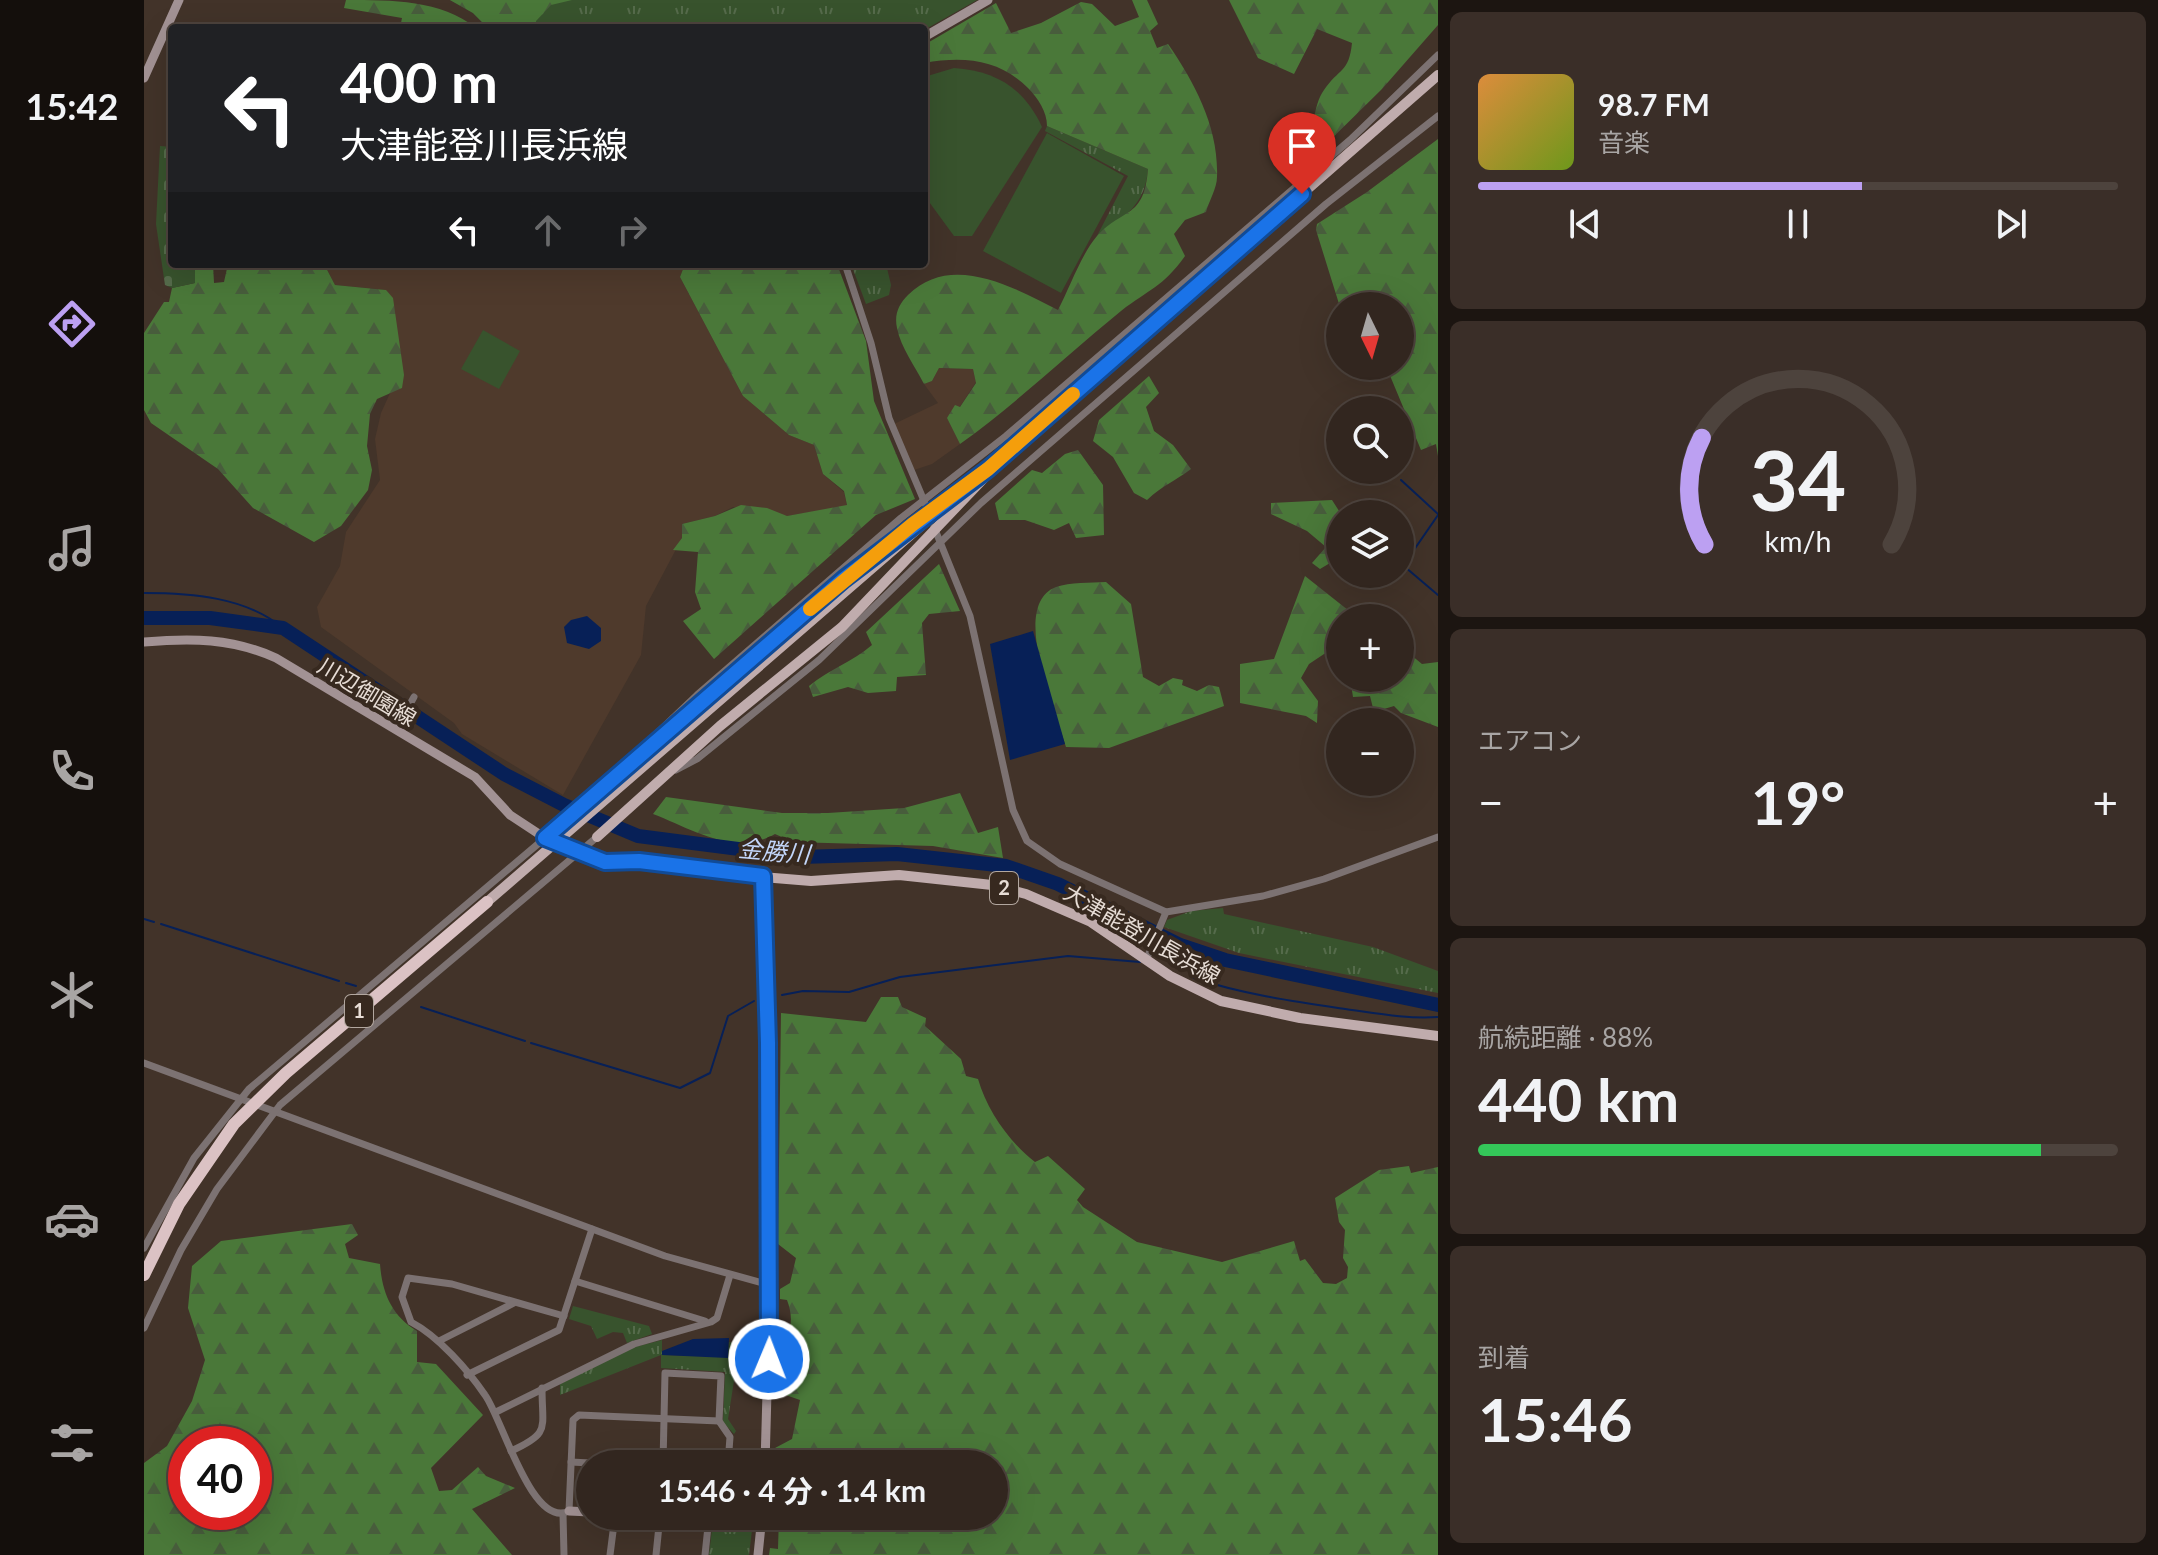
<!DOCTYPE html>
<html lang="ja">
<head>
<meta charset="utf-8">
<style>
  body { margin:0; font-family:Lato,"Noto Sans JP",sans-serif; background:#3a2e28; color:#f1f3f6; height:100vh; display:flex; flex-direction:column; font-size:30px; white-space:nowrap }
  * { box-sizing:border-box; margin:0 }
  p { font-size:26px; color:#a8a5a4 }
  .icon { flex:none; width:44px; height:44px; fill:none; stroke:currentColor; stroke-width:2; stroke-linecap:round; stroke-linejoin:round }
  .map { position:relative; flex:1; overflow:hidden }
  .side { display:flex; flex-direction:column; gap:12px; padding:12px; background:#1c1511; width:720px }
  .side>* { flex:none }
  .hud { position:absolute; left:24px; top:24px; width:760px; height:244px; border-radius:8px; box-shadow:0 8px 32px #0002,0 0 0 2px #4d433d; background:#202124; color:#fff; overflow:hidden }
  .needle { width:52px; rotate:175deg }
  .buttons { position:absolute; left:1182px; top:292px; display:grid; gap:16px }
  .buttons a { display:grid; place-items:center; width:88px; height:88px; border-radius:50%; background:#32261f; box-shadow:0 8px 32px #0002,0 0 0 2px #4d433d; font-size:40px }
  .speed { position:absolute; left:24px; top:1426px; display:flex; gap:16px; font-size:40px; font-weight:700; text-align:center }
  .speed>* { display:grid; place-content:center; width:104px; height:104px; border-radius:50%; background:#32261f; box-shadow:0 8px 32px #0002,0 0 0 2px #4d433d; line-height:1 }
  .speed .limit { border:12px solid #d22; background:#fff; color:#111 }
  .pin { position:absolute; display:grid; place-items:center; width:68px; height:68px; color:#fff; margin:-82px -34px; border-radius:50% 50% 50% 0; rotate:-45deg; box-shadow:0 0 8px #0007 }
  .pin .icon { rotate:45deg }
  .me { position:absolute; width:88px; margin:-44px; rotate:1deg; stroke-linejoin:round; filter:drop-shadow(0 0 6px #0008) }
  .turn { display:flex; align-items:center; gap:28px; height:168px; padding:0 40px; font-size:36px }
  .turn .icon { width:104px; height:104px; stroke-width:2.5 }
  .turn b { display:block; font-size:56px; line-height:68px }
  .lanes { display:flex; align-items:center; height:76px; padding:0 40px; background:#0003; justify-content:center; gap:40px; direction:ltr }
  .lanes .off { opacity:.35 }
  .big { font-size:60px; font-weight:700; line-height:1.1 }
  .side .card { flex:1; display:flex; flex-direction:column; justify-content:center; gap:12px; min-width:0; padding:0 28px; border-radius:12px; background:#3a2e28 }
  .side .dial { align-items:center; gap:0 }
  .dial svg { height:208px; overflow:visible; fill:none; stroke:#4d433d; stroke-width:7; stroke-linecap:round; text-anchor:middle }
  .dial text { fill:#f1f3f6; stroke:none }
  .song { display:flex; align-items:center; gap:24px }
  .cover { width:96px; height:96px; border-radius:12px; background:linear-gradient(135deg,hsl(30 70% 55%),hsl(80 70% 35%)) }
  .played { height:8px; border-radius:4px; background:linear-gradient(90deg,#bca0f2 60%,#4d433d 60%) }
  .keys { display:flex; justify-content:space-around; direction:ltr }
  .heat { display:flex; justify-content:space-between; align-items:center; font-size:44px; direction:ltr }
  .charge { height:12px; border-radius:6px; background:linear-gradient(90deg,#34c759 88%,#4d433d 0) }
  .trip { position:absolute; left:432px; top:1450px; width:432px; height:80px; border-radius:40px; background:#32261f; box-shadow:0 8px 32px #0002,0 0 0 2px #4d433d; font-weight:700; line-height:80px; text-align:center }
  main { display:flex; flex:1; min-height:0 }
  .tab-bar { display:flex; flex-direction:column; width:144px; justify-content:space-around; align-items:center; background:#140f0c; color:#a8a5a4 }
  .tab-bar .icon { width:56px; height:56px }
  .tab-bar .on { color:#bca0f2 }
  .tab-bar b { font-size:36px; color:#f1f3f6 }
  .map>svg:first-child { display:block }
</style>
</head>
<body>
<main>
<nav class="tab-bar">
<b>15:42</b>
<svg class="icon on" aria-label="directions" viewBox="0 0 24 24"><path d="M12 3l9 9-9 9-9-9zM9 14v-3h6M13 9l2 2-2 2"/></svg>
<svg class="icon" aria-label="music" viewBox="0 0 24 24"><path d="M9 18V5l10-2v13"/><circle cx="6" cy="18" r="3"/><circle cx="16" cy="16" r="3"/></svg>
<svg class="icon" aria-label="phone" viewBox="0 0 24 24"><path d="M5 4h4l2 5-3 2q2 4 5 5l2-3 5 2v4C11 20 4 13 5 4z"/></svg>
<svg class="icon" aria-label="climate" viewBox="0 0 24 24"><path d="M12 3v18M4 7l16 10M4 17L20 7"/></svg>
<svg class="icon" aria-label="car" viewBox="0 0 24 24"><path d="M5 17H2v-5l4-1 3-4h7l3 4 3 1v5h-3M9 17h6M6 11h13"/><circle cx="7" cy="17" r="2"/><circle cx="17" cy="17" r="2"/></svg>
<svg class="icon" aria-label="filters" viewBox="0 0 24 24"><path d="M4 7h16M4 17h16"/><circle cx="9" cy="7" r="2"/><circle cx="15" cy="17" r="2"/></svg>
</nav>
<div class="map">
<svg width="1294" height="1555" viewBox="0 0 1294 1555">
  <defs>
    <pattern id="grass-tufts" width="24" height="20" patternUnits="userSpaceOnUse" patternTransform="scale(2)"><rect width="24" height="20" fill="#38532d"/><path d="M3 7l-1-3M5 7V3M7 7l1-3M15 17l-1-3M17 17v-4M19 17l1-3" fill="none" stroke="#556b4b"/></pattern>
    <pattern id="forest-firs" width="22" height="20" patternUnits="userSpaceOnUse" patternTransform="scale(2)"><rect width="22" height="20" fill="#4a7839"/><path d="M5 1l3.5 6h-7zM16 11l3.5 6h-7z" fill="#485d3c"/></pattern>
    <pattern id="cemetery-stones" width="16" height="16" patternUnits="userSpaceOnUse" patternTransform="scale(2)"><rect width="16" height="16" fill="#38532d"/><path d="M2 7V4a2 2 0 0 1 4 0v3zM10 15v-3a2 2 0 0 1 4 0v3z" fill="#556b4b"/></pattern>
  </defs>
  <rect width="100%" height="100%" fill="#423329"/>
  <g fill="#4f3a2c">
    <path d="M180 264H541L536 277 599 396 645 435 670 445 679 474 700 492 703 506 692 508 643 516 589 507 571 516 538 524V538L502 606 497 655 419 795 318 734 310 723 177 627 173 607 196 566 202 532 236 480 231 439 237 413 247 391 258 388 242 290 191 285Z"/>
    <path d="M795 368 829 369 832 382 815 408 803 418 816 444 788 464 770 470 750 424 794 403 780 384 788 381Z"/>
  </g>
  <g fill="url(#grass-tufts)">
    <path d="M306 0H833L780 30 344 28 329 13Z"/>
    <path d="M903 126 1004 169C1001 205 981 217 953 236L984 176 901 131Z"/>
    <path d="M707 264H742L747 285 745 295 722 304Z"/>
    <path d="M1079 908 1080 914 1229 947 1294 971V993L1095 953 1020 927 1023 920 1047 911Z"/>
    <path d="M429 1306 505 1326 508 1334 483 1343 479 1333 469 1332 453 1339 447 1326 425 1319Z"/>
    <path d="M518 1340V1355L583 1357 585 1342 594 1344 595 1367 592 1368 584 1419 592 1431 590 1434 579 1422 581 1372 517 1368V1355L416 1395V1384L491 1347Z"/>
    <path d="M575 1523 603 1525 608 1530 605 1555H565L568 1529Z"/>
  </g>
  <g fill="url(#forest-firs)" fill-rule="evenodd">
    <path d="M202 0C248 0 297 0 332 28H256L258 18 200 8Z"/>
    <path d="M306 0H428L407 5 392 21V28H344L329 13Z"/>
    <path d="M988 0H1003L1014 24 1006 31 1013 48 1024 44C1051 83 1075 128 1073 177 1073 188 1065 201 1062 212L1041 220 1030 234 1041 256C1018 288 1005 289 977 311 923 355 873 403 816 444L803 418 811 405 816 407 832 383 829 369 795 368 788 381 780 384C771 366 757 348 753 328 750 314 755 304 764 295 807 252 869 287 914 310 926 287 937 255 953 236 980 207 1000 219 1004 169L903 126C903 112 894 98 884 88 855 59 820 56 780 63V45L852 3 867 33 897 23 937 2 948 4 971 26 995 17Z"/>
    <path d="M1085 0H1294V25L1238 89 1172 154 1167 153C1168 135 1169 105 1180 90 1195 68 1205 73 1208 43L1173 29 1150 74 1114 58Z"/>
    <path d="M1294 139V456L1292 444 1277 450 1242 366H1256V306L1196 307 1172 230 1173 224 1223 192Z"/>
    <path d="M51 264H69L70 283 80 282 84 264H180L191 285 242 290 249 298 260 375 258 388 233 399 226 414 223 446 228 470 224 490 197 526 170 542 109 508 74 469 7 423 0 410V333L20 302H25L28 288 51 283Z"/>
    <path d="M541 264H693L722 341 730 401 771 499 732 515 570 659 539 621 557 609 551 592 554 552 529 550 538 538V524L571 516 597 505 623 508 643 516 703 505 700 491 679 474 670 445 645 435 599 396 536 277Z"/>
    <path d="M1005 376 1015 393 1002 407 1010 431 1029 445 1047 469C1031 481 1019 485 1003 500L990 493 969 457 949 441 955 420Z"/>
    <path d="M934 450 959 485 960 535 932 538 925 523 910 530 881 520H855L851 503 888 470 898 473 921 454Z"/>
    <path d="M1188 500 1197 514 1196 557 1176 569 1168 563 1182 547 1163 531 1127 514V503Z"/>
    <path d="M795 564 816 611 785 614 778 623 782 675 753 677 752 691 724 693 704 687 669 697 665 686C686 669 708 662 728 645L722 632Z"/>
    <path d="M1161 576 1214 618H1196V661L1183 652 1165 664 1157 678 1174 701 1173 723 1162 716 1096 703V664L1130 659Z"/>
    <path d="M962 582 987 604 999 677 1015 686 1029 678 1039 680 1038 685 1053 691 1065 685 1075 687 1080 706 965 748 922 747C912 712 865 605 912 587 926 582 947 583 962 582Z"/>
    <path d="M1256 646 1278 664 1294 662V727L1257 713 1250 706 1230 712 1226 696 1209 697 1206 678H1256Z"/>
    <path d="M816 793 834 833 854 827 859 858 789 846 649 842 631 834C591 857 548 829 509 814L522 797 638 813H684L760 808Z"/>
    <path d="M737 997H754L758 1007 782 1018 781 1026 817 1059 822 1076 834 1079C843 1110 865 1142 891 1162L904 1156 941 1189 933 1200 939 1207 993 1242 1078 1262 1150 1241 1156 1261 1161 1259 1179 1283 1192 1284 1203 1278 1204 1267 1199 1258 1201 1230 1195 1222 1191 1198 1235 1170 1265 1166 1267 1173 1294 1167V1555H625L626 1548 634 1549 635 1516H850V1464H630L631 1448 648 1439 656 1400 633 1392 634 1348C648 1334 650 1319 643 1300L636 1299V1289L646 1283 652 1258 634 1244 637 1013 722 1022Z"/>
    <path d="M208 1224 214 1235 201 1244 205 1258 236 1264C238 1293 248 1316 273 1331V1362L292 1364 339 1415 287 1468 295 1491 308 1490 334 1467 342 1476 371 1488 328 1509 368 1555H0V1463L23 1446 48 1401 61 1360 44 1308 48 1266 77 1241ZM42 1444H110V1512H42Z"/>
  </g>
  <path fill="url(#cemetery-stones)" d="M16 146 28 147V264H51V283L28 288 21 285 12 224Z"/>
  <g fill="#38532d">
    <path d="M810 68C852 71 880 88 898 127L828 236H810L780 195V77Z"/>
    <path d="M903 133 980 176 917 293 839 251Z"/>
    <path d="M339 330 376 351 355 389 317 369Z"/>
  </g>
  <g fill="#072057">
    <path d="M443 616 457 628V641L445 649 423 643 420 627 427 620Z"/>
    <path d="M889 631 921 744 866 760 846 644Z"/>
    <path d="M585 1338 584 1358 518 1355V1351L549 1339Z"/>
  </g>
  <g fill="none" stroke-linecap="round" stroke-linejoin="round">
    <g stroke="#072057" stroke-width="2">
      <path d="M1257 480 1294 514"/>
      <path d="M1263 560 1294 515"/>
      <path d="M1261 567 1294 595"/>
      <path d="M0 593C47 593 102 597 139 628"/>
      <path d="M0 919 10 922"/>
      <path d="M17 924 195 981"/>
      <path d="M1050 978C1101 995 1154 1002 1208 1010 1236 1014 1265 1019 1294 1017"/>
      <path d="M202 983 212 986"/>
      <path d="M638 995 659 991 705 992 756 977 924 956 996 962"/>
      <path d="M277 1007 381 1041"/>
      <path d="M387 1043 536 1088 566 1073 584 1016 610 1001"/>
    </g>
    <path stroke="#072057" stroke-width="14" d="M0 618H66L139 628 360 774 420 805 494 836 657 857 753 854 862 866 914 884 1036 945 1081 960 1294 1005"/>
    <g stroke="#7c7272" stroke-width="7">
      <path d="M701 264 727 343 745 418 786 515"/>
      <path d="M790 527 826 616 869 810 883 841 916 864 1022 912"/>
      <path d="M252 729 270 697"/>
      <path d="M488 757 553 695 757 518 862 436 1206 140 1294 55"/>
      <path d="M532 770 553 759 675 660 837 503 1182 204 1294 116"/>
      <path d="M1003 958 1022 912 1119 896 1180 879 1294 837"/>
      <path d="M0 1063 521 1256 626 1285"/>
      <path d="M0 1248 50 1158 105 1089 401 838"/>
      <path d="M431 1281 561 1321"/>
      <path d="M420 1316 308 1284 264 1278 258 1297 267 1322C294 1336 324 1370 341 1395 358 1418 388 1530 425 1511L429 1420 435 1415 575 1421"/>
      <path d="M0 1328 37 1250 73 1189 136 1105 453 837"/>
      <path d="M295 1341 370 1303"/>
      <path d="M323 1375 415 1330 448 1229"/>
      <path d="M352 1412 490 1344 567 1322 573 1318 586 1275"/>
      <path d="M367 1451C407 1433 398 1429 398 1388"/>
      <path d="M427 1462 465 1464"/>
      <path d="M519 1464 521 1373 577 1376 575 1421 586 1437 584 1464"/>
      <path d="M419 1514 420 1555"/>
      <path d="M466 1555 471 1516"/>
      <path d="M512 1555 516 1516"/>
      <path d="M561 1555 565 1517"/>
    </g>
    <g stroke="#a29294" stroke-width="9">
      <path d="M780 37 844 0"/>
      <path d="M0 78 35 0"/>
      <path d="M0 642C47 638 88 638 132 658L331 777 366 815 401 838"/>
      <path d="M619 876 626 1285 621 1464"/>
      <path d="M425 1511 446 1512"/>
      <path d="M536 1516 617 1520"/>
      <path d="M614 1555 618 1516"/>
    </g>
    <g stroke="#c0acad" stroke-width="10">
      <path d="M844 469 700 579 401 838 461 862 495 861 569 873 667 881 755 875 848 885 882 894 947 922 1026 976 1077 1001 1156 1018 1294 1036"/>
      <path d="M841 471 1294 75"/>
      <path d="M453 837 576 726 698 627 841 477"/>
      <path d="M343 902 792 513"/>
    </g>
    <path stroke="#dbc2c4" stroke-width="12" d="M0 1275 35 1204 90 1124 142 1073 343 902"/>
  </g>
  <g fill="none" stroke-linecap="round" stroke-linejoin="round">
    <g stroke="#114b97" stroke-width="20">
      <path id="route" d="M625 1359 624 1043 619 876 495 861 461 862 401 838 700 579 844 469 1158 194"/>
    </g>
    <use href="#route" stroke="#1a73e8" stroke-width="14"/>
    <path stroke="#f59e0b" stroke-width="14" d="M666 609 769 524 844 469 929 394"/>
  </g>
  <g text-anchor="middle" stroke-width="8" stroke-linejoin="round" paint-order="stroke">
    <g fill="#37291f" stroke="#b2a79f" stroke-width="2">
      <rect x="846" y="872" width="28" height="32" rx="6"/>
      <rect x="201" y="995" width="28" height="32" rx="6"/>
    </g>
    <g font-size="20" font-weight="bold" fill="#e7ddd6">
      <text x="860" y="895">2</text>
      <text x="215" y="1018">1</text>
    </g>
    <g font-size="22" fill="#e7ddd6" stroke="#37291f">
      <text transform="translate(223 692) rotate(31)" y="8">川辺御園線</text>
      <text transform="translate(998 934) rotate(30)" y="8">大津能登川長浜線</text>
    </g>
    <g font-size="24" font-style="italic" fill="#c3d6fa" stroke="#37291f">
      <text transform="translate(630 852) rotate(5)" y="8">金勝川</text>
    </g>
  </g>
</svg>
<div class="buttons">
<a><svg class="needle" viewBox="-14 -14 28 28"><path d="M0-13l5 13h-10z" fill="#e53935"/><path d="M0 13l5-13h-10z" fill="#a8a5a4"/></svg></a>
<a><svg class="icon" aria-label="search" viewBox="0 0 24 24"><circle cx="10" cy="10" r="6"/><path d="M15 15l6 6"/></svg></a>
<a><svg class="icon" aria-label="layers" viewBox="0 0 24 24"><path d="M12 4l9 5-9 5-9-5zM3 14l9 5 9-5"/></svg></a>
<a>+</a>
<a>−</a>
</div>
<div class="speed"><div class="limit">40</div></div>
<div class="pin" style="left:1158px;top:194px;background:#d93025"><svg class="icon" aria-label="arrive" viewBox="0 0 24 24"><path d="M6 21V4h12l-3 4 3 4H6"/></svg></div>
<svg class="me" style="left:625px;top:1359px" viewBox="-20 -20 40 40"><circle r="17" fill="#1a73e8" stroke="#fff" stroke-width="3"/><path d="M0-11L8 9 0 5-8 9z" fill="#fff"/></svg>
<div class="trip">15:46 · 4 分 · 1.4 km</div>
<div class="hud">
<div class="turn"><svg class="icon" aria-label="left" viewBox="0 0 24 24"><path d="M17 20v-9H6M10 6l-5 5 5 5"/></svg><div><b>400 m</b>大津能登川長浜線</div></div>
<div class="lanes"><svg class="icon" aria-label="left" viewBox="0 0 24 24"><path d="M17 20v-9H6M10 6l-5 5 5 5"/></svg><svg class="icon off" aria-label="ahead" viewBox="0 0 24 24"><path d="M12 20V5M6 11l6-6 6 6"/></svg><svg class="icon off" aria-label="right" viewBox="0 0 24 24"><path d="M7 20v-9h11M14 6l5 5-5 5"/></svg></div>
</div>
</div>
<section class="side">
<div class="card">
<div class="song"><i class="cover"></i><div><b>98.7 FM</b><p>音楽</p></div></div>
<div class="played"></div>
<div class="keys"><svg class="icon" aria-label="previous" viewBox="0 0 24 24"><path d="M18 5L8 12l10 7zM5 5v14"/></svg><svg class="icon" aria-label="pause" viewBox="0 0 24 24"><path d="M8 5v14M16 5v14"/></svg><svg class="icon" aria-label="next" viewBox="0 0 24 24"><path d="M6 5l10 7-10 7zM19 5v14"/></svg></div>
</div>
<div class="card dial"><svg viewBox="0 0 100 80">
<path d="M14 69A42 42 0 1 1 86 69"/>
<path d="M14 69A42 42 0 0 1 13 28" stroke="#bca0f2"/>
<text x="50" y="56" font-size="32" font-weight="700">34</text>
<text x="50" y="72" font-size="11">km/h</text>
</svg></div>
<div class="card"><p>エアコン</p>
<div class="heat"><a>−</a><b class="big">19°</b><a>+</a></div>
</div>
<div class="card"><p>航続距離 · 88%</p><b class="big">440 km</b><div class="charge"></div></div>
<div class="card"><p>到着</p><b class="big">15:46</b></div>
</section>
</main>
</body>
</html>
